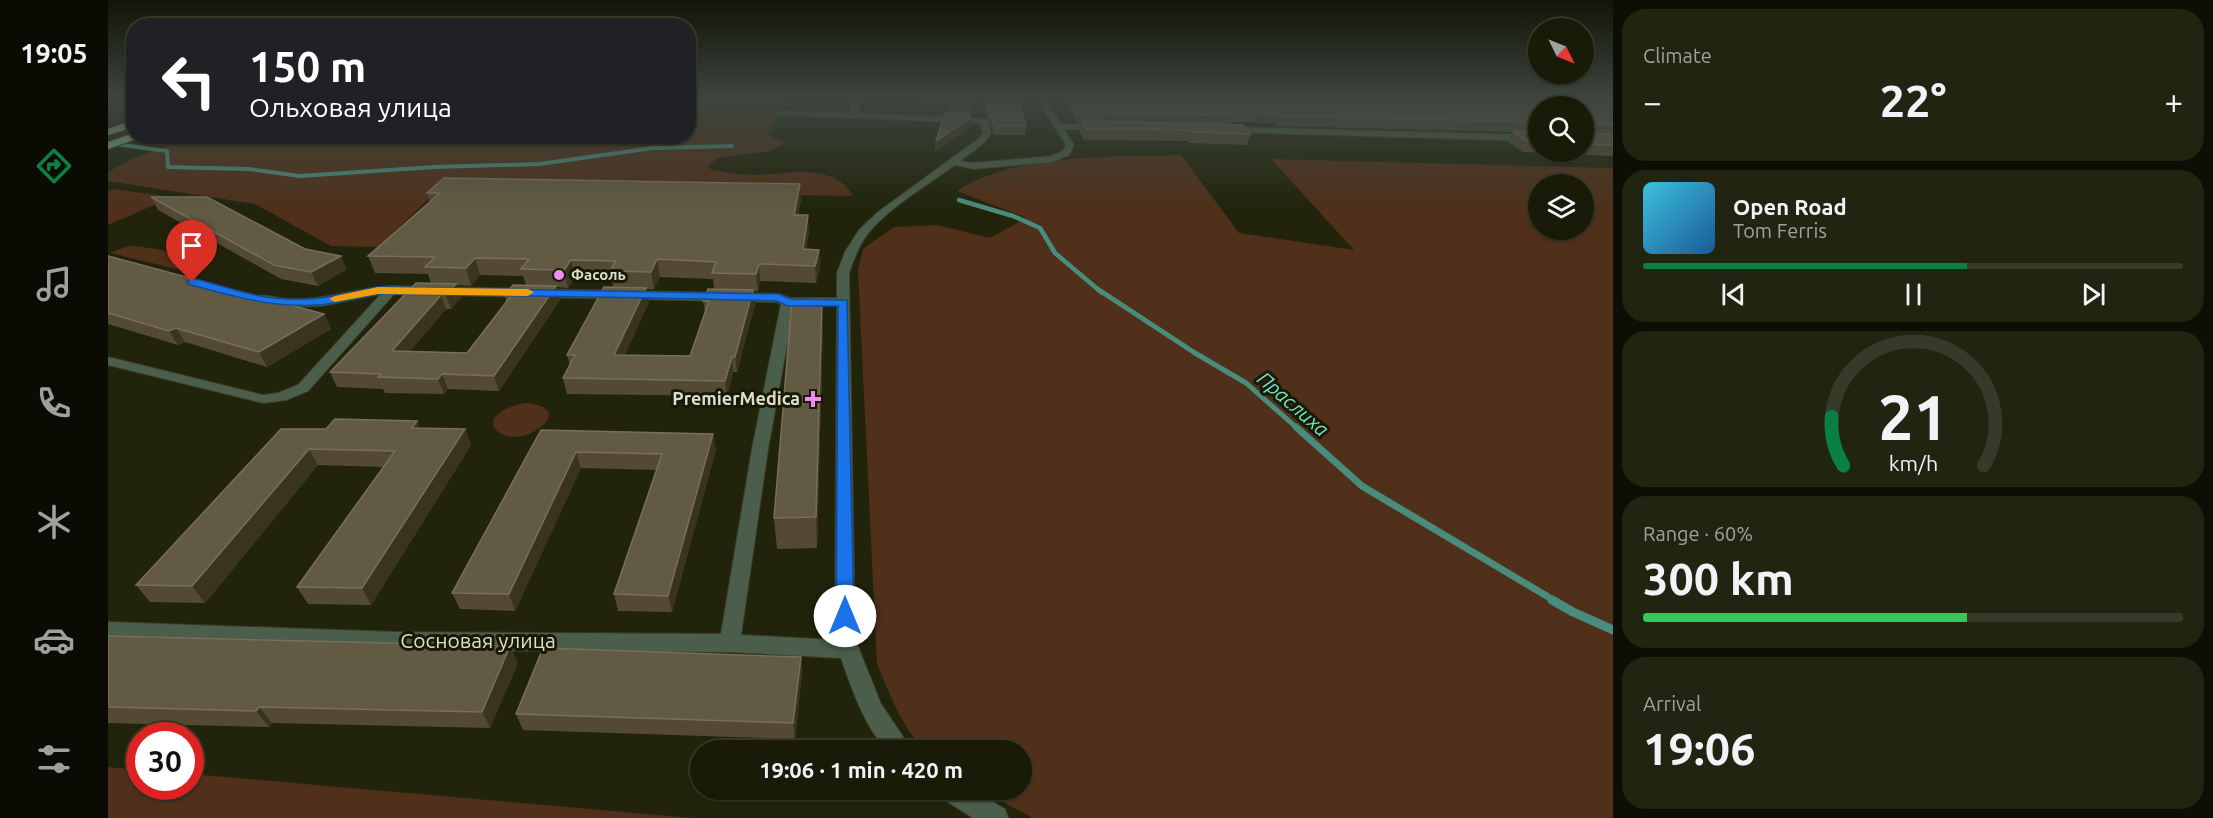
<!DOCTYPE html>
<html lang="en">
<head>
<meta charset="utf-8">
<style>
  body { margin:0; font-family:Ubuntu,sans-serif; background:#222412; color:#f1f3f6; height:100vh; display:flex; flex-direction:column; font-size:22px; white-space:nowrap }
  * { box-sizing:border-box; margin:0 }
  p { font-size:20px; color:#9fa19c }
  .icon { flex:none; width:33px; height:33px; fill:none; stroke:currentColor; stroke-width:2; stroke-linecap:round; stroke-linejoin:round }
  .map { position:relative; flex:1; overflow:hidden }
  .sheet { display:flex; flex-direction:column; gap:9px; padding:9px; background:#0e0f04; width:600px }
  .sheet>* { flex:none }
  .banner { position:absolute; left:18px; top:18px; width:570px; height:126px; border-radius:24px; box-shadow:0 2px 4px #0004,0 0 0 2px #373929; background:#202124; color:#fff; overflow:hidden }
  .needle { width:39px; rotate:133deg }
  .buttons { position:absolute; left:1420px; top:18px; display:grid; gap:12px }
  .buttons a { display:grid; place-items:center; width:66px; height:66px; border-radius:50%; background:#191b08; box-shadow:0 2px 4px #0004,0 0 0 2px #373929; font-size:30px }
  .speed { position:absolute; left:18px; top:722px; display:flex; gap:12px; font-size:30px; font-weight:700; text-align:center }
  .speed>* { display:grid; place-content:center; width:78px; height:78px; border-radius:50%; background:#191b08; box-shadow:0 2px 4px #0004,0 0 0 2px #373929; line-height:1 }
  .speed .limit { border:9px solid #d22; background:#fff; color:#111 }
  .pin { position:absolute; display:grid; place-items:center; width:51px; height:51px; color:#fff; margin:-62px -26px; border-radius:50% 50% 50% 0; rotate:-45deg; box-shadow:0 0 6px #0007 }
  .pin .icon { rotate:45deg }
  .me { position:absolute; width:66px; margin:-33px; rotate:0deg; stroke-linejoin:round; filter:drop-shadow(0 0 4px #0008) }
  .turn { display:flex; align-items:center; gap:21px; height:126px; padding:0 24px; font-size:27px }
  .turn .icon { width:78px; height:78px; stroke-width:2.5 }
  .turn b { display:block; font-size:42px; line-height:51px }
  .big { font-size:45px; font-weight:700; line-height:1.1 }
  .sheet .tile { flex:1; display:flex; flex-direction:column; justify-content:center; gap:9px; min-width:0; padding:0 21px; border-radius:24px; background:#222412 }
  .sheet .dial { align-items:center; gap:0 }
  .dial svg { height:156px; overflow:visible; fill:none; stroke:#373929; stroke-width:7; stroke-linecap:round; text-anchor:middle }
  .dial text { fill:#f1f3f6; stroke:none }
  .song { display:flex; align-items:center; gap:18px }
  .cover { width:72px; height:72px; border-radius:9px; background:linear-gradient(135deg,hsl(190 70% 55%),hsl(210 70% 35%)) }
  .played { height:6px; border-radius:3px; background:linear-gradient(90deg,#0b8043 60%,#373929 60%) }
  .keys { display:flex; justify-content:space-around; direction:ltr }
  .heat { display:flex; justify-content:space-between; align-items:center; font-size:33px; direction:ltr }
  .charge { height:9px; border-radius:4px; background:linear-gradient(90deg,#34c759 60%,#373929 0) }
  .trip { position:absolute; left:582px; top:740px; width:342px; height:60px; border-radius:30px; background:#191b08; box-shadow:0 2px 4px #0004,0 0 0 2px #373929; font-weight:700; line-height:60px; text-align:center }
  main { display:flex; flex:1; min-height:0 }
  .menu { display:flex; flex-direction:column; width:108px; justify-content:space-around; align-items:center; background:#0a0b03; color:#9fa19c }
  .menu .icon { width:42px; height:42px }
  .menu .selected { color:#0b8043 }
  .menu b { font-size:27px; color:#f1f3f6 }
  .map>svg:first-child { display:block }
</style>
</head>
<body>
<main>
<nav class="menu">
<b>19:05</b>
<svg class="icon selected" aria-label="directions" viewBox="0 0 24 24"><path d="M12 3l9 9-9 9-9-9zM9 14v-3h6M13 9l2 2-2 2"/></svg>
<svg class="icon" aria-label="music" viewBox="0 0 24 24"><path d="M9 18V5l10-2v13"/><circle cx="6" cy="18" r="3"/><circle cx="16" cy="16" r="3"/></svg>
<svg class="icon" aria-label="phone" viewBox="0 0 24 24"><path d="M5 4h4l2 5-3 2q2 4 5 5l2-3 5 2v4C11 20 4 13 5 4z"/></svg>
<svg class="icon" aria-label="climate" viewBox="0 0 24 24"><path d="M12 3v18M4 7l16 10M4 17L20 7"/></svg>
<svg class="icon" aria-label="car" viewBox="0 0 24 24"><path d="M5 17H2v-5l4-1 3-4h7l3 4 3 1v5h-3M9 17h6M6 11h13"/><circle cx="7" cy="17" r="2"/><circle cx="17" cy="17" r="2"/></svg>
<svg class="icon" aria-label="filters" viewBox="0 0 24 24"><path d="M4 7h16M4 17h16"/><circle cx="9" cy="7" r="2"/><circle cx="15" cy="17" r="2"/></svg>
</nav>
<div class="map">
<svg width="1505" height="818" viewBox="0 0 1505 818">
  <rect width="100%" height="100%" fill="#21240b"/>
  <g fill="#50301a" fill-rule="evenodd">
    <path d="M581 97H681L659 135 677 143 661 151 609 158 599 168C615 172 629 174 646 175 678 175 726 161 745 196L331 189 270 247 223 246 147 204 0 181V172L27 157 89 137 580 136Z"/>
    <path d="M1073 155 1131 233 1246 250 1163 159 1505 168V818H925L871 789H914V750H817C796 732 780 690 769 664L750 271 755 249 786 227 829 225 882 238 918 218 849 191C907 153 1004 157 1073 155ZM1476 184V230H1431V184Z"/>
    <path d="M5 189 64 197 0 225V191Z"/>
    <path d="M20 246C42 247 64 251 85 260L87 267 81 272 2 253Z"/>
    <path d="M416 403C429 403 452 410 435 425 402 456 352 418 416 403Z"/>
    <path d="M0 767 31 770 32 786H82L83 774 584 818H0Z"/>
  </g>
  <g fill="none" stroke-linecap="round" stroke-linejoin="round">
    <path stroke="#4a8c7b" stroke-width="4" d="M0 143 59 151 60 167 141 169 192 176 326 167 431 164 545 148 624 146"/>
    <path stroke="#4a8c7b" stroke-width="4.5" d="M851 200 905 216 932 228 947 253 993 292"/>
    <path stroke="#4a8c7b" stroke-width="5" d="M991 290 1087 353 1138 383 1189 428"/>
    <path stroke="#4a8c7b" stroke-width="7" d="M1188 427 1254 486 1447 601"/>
    <path stroke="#4a8c7b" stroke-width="9" d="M1444 600 1465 612 1505 630"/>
    <g stroke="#3b3e27" stroke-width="2">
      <g id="minor">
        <path d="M745 97H753L750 113 879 119 883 133 876 143 852 161 865 163 943 156 955 151 958 145 928 97H936L953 124H993L997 127 993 130 956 129 966 145 961 155 944 162 865 169 847 165C821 184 777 210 759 235 750 246 746 260 741 273L747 639 773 704 804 750H778C756 724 744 690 733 658L622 652 288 650 0 638V622L288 632 613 634 644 449 673 304 669 302 286 294 200 391 178 400 155 403 0 365V357L155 395 170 393 190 385 273 294 213 306 179 307 146 302 144 299C152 291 169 299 180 299 215 301 248 288 283 286L671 294 682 298H729V273L737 252 751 230 770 212 870 139 875 133 872 123 671 115 667 113 671 111 742 112ZM686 306H729L727 640 633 635 660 449Z"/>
        <path d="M1122 127 1431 135V141L1119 132V128Z"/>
        <path d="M828 789H862L897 809 900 818H865L832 797Z"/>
      </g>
    </g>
    <g stroke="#3b3e27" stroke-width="2">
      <g id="motorway">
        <path d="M26 120V127L0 135V129Z"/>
        <path d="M26 133V136H32L31 138 0 149V142Z"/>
      </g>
    </g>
    <use href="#minor" fill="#4b5e4b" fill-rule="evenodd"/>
    <use href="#motorway" fill="#82b284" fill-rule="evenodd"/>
  </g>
  <g fill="#544a33" fill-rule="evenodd">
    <rect x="806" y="97" width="33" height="5"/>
    <path d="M876 97H910L918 126 917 135H886L875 104Z"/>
    <path d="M957 97H1505V156L1415 152 1400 142 1405 132 1167 126 1165 123 1124 122 1123 124 1143 134 1139 145 1081 143 1079 141 976 140 972 132 974 122H968ZM1431 106 1476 144V152H1431Z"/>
    <path d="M840 104H867L863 116H862L860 130 827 152 828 141 839 113Z"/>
    <path d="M319 193 693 199 690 215 701 232 698 249 711 250 712 267 708 283 652 281 650 291H646L647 304 629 372H625L619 396 459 394 455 378 462 366 459 355 505 287 504 278 467 277 460 288 448 287 452 300 391 391 340 389 336 394 277 393 275 389 229 387 222 372 323 283 320 274 267 273 260 256 322 202ZM372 275 415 276 418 285 397 296 398 302 359 353 302 351 338 309H343L353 298 349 285 363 286ZM552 277 605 279 606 289 595 301 597 312 582 356H516L541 302 538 289H546Z"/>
    <path d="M43 197 239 269 210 286 173 279 50 210Z"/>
    <path d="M0 256 216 314 223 329 159 367 77 342 70 345 0 324Z"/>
    <path d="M715 327 709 548 669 549 666 518Z"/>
    <path d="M312 428 357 429 363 445 263 605 200 604 189 587 276 467 210 465 97 603 42 602 28 585 218 429Z"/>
    <path d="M433 430 608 449 564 612 510 611 506 594 549 470 473 468 407 611 352 609 344 593Z"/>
    <path d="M0 636 410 663 382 728 164 723 161 727 0 723Z"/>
    <path d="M693 657 694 673 687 739 415 730 408 714Z"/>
  </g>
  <g fill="#3a341c">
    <path d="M0 97H14L2 101Z"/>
    <path d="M867 97V104L863 116 864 105Z"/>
    <path d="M862 114 860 130 827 152 828 141Z"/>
    <path d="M692 184 693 199 686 231V215Z"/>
    <path d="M700 215 701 232 696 266 695 249Z"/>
    <path d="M711 250 712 267 708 283 707 266Z"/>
    <path d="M233 256 239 269 210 286 203 272Z"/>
    <path d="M367 258 372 275 363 286 358 268Z"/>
    <path d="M549 259 552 277 546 289 543 272Z"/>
    <path d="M463 260 467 277 460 288 456 270Z"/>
    <path d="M651 264 652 281 650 291 648 274Z"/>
    <path d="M348 284 353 298 343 309 338 295Z"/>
    <path d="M448 286 452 300 391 391 386 376Z"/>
    <path d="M538 288 541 302 509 370 506 355Z"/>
    <path d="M645 290 647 304 629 372 627 357Z"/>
    <path d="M333 295 338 309 290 365 284 351Z"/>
    <path d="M714 299 715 327 709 548 708 517Z"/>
    <path d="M216 314 223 329 159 367 151 352Z"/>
    <path d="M68 328 77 342 70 345 61 331Z"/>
    <path d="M624 357 625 372 619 396 617 381Z"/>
    <path d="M334 374 340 389 336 394 330 379Z"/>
    <path d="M309 421 315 436 304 428Z"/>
    <path d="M357 429 363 445 263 605 254 588Z"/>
    <path d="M605 434 608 449 564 612 560 596Z"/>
    <path d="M201 449 210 465 97 603 84 586Z"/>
    <path d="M468 452 473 468 407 611 401 594Z"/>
    <path d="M402 646 410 663 382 728 374 712Z"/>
    <path d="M693 657 694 673 687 739 685 723Z"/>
    <path d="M151 707 164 723 161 727 148 711Z"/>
  </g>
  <g fill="#635a44" stroke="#766f5a" stroke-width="1.5">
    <path d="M842 97H867L864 105 840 104Z"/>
    <path d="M876 97H910L918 126H887Z"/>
    <path d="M963 97H1505V125L1482 123 1479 132 1482 134H1505V145L1476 144V106H1431V122L1171 116 1168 113 1123 112 1126 116 970 112Z"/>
    <path d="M837 113 862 114 861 119 828 141Z"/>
    <path d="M974 121 1135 125 1143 134 1084 132 1082 130 978 129Z"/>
    <path d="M1405 132 1431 133V142H1420Z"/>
    <path d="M336 178 692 184 686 215H700L695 249 711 250 707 266 651 264 648 274 604 273 608 262 549 259 543 272 502 271 508 261 463 260 456 270 413 269 421 259 367 258 358 268 317 267 327 257 260 256 332 193H319Z"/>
    <path d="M43 197H99L197 249 233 256 203 272 166 265Z"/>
    <path d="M0 256 216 314 151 352 68 328 61 331 0 313Z"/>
    <path d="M308 283 348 284 338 295H333L284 351 359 353 403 296H397L405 285 448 286 386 376 334 374 330 379 270 377 273 374 222 372Z"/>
    <path d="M496 287 538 288 506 355 582 356 601 301H595L600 289 645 290 627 357H624L617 381 455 378 467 355H459Z"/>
    <path d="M714 299 708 517 666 518 684 300Z"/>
    <path d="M227 419 309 421 304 428 357 429 254 588 189 587 287 451 201 449 84 586 28 585 173 429H218Z"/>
    <path d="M433 430 605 434 560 596 506 594 554 454 468 452 401 594 344 593Z"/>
    <path d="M0 636 402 646 374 712 151 707 148 711 0 707Z"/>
    <path d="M435 648 693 657 685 723 408 714Z"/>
  </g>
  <linearGradient id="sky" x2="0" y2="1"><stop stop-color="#121406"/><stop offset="0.46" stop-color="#3d453f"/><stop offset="1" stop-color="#3d453f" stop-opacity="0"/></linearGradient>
  <rect width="1505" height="211" fill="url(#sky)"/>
  <path fill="#1a73e8" stroke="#114b97" stroke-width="1.5" d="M84 278C116 286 146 298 179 299 210 301 240 293 270 287L671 294 682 299 739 300 746 616 743 621 737 623 730 621 728 616 730 306H680L669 301C540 297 411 296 282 294 257 293 234 304 210 305 164 308 124 296 80 284L79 282Z"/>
  <path fill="#f59e0b" d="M270 287 420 289 426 292 420 296 270 294 227 302 221 299 227 296Z"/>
  <g fill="#ee8bf7" stroke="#181a03" stroke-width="2">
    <circle cx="451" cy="275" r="6"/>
    <path d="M702 390h6v6h6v6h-6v6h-6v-6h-6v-6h6z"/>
  </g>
  <g text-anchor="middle" stroke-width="6" stroke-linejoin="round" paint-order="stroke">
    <g font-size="15" font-weight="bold" fill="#dcdfd0" stroke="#181a03" text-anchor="start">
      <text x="463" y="280">Фасоль</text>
    </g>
    <g font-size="18" font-weight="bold" fill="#dcdfd0" stroke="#181a03" text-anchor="end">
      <text x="692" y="405">PremierMedica</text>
    </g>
    <g font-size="20" font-style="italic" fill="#72e6ca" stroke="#181a03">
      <text transform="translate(1185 404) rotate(41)" y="7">Праслиха</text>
    </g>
    <g font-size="21" fill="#dcdfd0" stroke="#181a03">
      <text x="370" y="648">Сосновая улица</text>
    </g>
  </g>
</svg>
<div class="buttons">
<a><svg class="needle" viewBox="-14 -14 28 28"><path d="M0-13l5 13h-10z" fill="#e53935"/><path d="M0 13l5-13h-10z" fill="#9fa19c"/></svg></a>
<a><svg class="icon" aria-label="search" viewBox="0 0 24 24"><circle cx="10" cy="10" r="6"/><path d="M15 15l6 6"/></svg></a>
<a><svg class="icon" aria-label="layers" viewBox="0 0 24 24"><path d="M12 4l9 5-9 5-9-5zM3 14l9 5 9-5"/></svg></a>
</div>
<div class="speed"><div class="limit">30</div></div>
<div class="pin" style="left:84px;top:282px;background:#d93025"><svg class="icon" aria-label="arrive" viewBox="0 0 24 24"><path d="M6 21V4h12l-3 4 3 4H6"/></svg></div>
<svg class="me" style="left:737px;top:616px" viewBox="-20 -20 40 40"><circle r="19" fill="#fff"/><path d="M0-13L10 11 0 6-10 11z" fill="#1a73e8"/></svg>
<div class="trip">19:06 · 1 min · 420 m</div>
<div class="banner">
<div class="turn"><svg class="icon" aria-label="left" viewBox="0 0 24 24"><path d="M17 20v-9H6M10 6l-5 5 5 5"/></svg><div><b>150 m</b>Ольховая улица</div></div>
</div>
</div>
<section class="sheet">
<div class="tile"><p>Climate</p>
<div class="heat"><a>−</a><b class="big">22°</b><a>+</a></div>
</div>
<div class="tile">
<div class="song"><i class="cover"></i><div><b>Open Road</b><p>Tom Ferris</p></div></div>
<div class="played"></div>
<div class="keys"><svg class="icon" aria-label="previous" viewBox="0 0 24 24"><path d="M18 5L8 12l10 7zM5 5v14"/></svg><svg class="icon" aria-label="pause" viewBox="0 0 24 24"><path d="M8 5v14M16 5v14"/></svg><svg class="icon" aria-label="next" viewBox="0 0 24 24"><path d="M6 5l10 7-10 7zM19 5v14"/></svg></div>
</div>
<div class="tile dial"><svg viewBox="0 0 100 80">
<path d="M14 69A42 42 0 1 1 86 69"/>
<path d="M14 69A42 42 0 0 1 8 44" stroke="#0b8043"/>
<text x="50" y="56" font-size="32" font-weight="700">21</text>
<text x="50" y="72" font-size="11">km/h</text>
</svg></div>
<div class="tile"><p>Range · 60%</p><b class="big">300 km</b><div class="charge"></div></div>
<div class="tile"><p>Arrival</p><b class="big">19:06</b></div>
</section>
</main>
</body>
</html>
